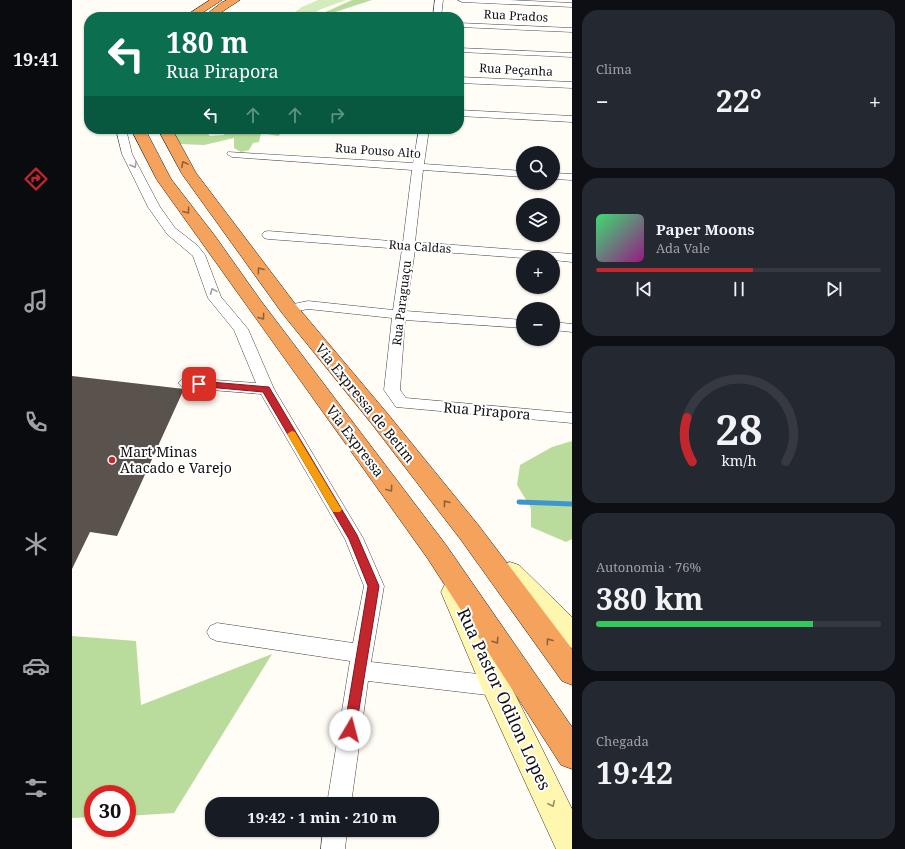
<!DOCTYPE html>
<html lang="pt">
<head>
<meta charset="utf-8">
<style>
  body { margin:0; font-family:"Noto Serif",serif; background:#242831; color:#f1f3f6; height:100vh; display:flex; flex-direction:column; font-size:15px; white-space:nowrap }
  * { box-sizing:border-box; margin:0 }
  p { font-size:13px; color:#9ea1a6 }
  .icon { flex:none; width:22px; height:22px; fill:none; stroke:currentColor; stroke-width:2; stroke-linecap:round; stroke-linejoin:round }
  .map { position:relative; flex:1; overflow:hidden }
  .sheet { display:flex; flex-direction:column; gap:10px; padding:10px; background:#0d0f14; width:333px }
  .sheet>* { flex:none }
  .banner { position:absolute; left:12px; top:12px; width:380px; height:122px; border-radius:16px; box-shadow:0 1px 3px #0004; background:#0b6e4f; color:#fff; overflow:hidden }
  .fabs { position:absolute; left:444px; top:146px; display:grid; gap:8px }
  .fabs a { display:grid; place-items:center; width:44px; height:44px; border-radius:50%; background:#171b24; box-shadow:0 1px 3px #0004; font-size:20px }
  .speed { position:absolute; left:12px; top:785px; display:flex; gap:8px; font-size:20px; font-weight:700; text-align:center }
  .speed>* { display:grid; place-content:center; width:52px; height:52px; border-radius:50%; background:#171b24; box-shadow:0 1px 3px #0004; line-height:1 }
  .speed .limit { border:6px solid #d22; background:#fff; color:#111 }
  .pin { position:absolute; display:grid; place-items:center; width:34px; height:34px; color:#fff; margin:-17px; border-radius:8px; box-shadow:0 2px 6px #0006 }
  .me { position:absolute; width:44px; margin:-22px; rotate:8deg; stroke-linejoin:round; filter:drop-shadow(0 0 3px #0008) }
  .turn { display:flex; align-items:center; gap:14px; height:84px; padding:0 16px; font-size:18px }
  .turn .icon { width:52px; height:52px; stroke-width:2.5 }
  .turn b { display:block; font-size:28px; line-height:34px }
  .lanes { display:flex; align-items:center; height:38px; padding:0 16px; background:#0003; justify-content:center; gap:20px; direction:ltr }
  .lanes .off { opacity:.35 }
  .big { font-size:30px; font-weight:700; line-height:1.1 }
  .sheet .tile { flex:1; display:flex; flex-direction:column; justify-content:center; gap:6px; min-width:0; padding:0 14px; border-radius:16px; background:#242831 }
  .sheet .dial { align-items:center; gap:0 }
  .dial svg { height:104px; overflow:visible; fill:none; stroke:#363941; stroke-width:7; stroke-linecap:round; text-anchor:middle }
  .dial text { fill:#f1f3f6; stroke:none }
  .song { display:flex; align-items:center; gap:12px }
  .cover { width:48px; height:48px; border-radius:6px; background:linear-gradient(135deg,hsl(140 70% 55%),hsl(310 70% 35%)) }
  .played { height:4px; border-radius:2px; background:linear-gradient(90deg,#c4262e 55%,#363941 55%) }
  .keys { display:flex; justify-content:space-around; direction:ltr }
  .heat { display:flex; justify-content:space-between; align-items:center; font-size:22px; direction:ltr }
  .charge { height:6px; border-radius:3px; background:linear-gradient(90deg,#34c759 76%,#363941 0) }
  .trip { position:absolute; left:133px; top:797px; width:234px; height:40px; border-radius:16px; background:#171b24; box-shadow:0 1px 3px #0004; font-weight:700; line-height:40px; text-align:center }
  main { display:flex; flex:1; min-height:0 }
  .tabs { display:flex; flex-direction:column; width:72px; justify-content:space-around; align-items:center; background:#090b0e; color:#9ea1a6 }
  .tabs .icon { width:28px; height:28px }
  .tabs .on { color:#c4262e }
  .tabs b { font-size:18px; color:#f1f3f6 }
  .map>svg:first-child { display:block }
</style>
</head>
<body>
<main>
<nav class="tabs">
<b>19:41</b>
<svg class="icon on" aria-label="directions" viewBox="0 0 24 24"><path d="M12 3l9 9-9 9-9-9zM9 14v-3h6M13 9l2 2-2 2"/></svg>
<svg class="icon" aria-label="music" viewBox="0 0 24 24"><path d="M9 18V5l10-2v13"/><circle cx="6" cy="18" r="3"/><circle cx="16" cy="16" r="3"/></svg>
<svg class="icon" aria-label="phone" viewBox="0 0 24 24"><path d="M5 4h4l2 5-3 2q2 4 5 5l2-3 5 2v4C11 20 4 13 5 4z"/></svg>
<svg class="icon" aria-label="climate" viewBox="0 0 24 24"><path d="M12 3v18M4 7l16 10M4 17L20 7"/></svg>
<svg class="icon" aria-label="car" viewBox="0 0 24 24"><path d="M5 17H2v-5l4-1 3-4h7l3 4 3 1v5h-3M9 17h6M6 11h13"/><circle cx="7" cy="17" r="2"/><circle cx="17" cy="17" r="2"/></svg>
<svg class="icon" aria-label="filters" viewBox="0 0 24 24"><path d="M4 7h16M4 17h16"/><circle cx="9" cy="7" r="2"/><circle cx="15" cy="17" r="2"/></svg>
</nav>
<div class="map">
<svg width="500" height="849" viewBox="0 0 500 849">
  <rect width="100%" height="100%" fill="#fffdf5"/>
  <path fill="#d5ebbd" d="M246 0H274L247 10 238 17H216L230 7Z"/>
  <g fill="#b9dc9c">
    <path d="M280 0H300L254 15 252 17H248L249 14Z"/>
    <path d="M102 129H136L134 132 138 136 152 135 153 129 214 130 206 136 189 133 187 142 181 143 177 150 169 152 162 148V138L132 145 108 144 103 138Z"/>
    <path d="M500 441V539L494 542 459 527V508L445 485 448 465 480 447Z"/>
    <path d="M0 636 64 641 69 705 200 654 102 813 55 816V794H21V817L0 818Z"/>
  </g>
  <g fill="none" stroke-linecap="round" stroke-linejoin="round">
    <path stroke="#3f96cf" stroke-width="5" d="M447 502 500 504"/>
  </g>
  <path fill="#5a524d" d="M0 376 112 389 45 536 18 532 0 569Z"/>
  <g fill="none" stroke-linecap="round" stroke-linejoin="round">
    <g stroke="#444" stroke-width="1">
      <g id="street">
        <path d="M363 0H371L369 17H361Z"/>
        <path d="M386 0H437L500 3V7L390 2Z"/>
        <path d="M387 23 500 28V32L387 27Z"/>
        <path d="M387 48 500 53V57L387 52Z"/>
        <path d="M387 77 500 82V88L387 83Z"/>
        <path d="M387 110 500 116V122L387 116Z"/>
        <path d="M44 129H54L60 154 88 207 103 228 125 245 133 255 149 297 176 329 202 389 291 538 312 586 299 662 424 676 432 679 435 686 432 693 424 696 296 681 279 804H255L278 661 145 641 138 638 135 632 138 626 145 623 281 643 292 586 273 539 189 394 114 388 109 386 106 383 109 380 114 378 184 383 162 330 136 298 121 256 95 234 76 207 50 154Z"/>
        <path d="M347 129H357L352 164 451 171V177L351 170 343 242 500 254V262L481 260V257L451 258 343 250 334 311 451 320V328L333 320 328 390 334 398 500 413V423L324 407 312 390 320 318 236 309 217 313 212 312 210 309 212 306 236 301 321 310 330 249 196 239 192 238 190 235 192 232 196 231 331 242 340 170 160 157 155 154 156 152 341 163Z"/>
        <path d="M481 173 500 174V180L481 179Z"/>
        <path d="M481 322 500 324V332L481 330Z"/>
        <path d="M251 830H275L273 849H249Z"/>
      </g>
    </g>
    <g stroke="#333" stroke-width="1">
      <g id="secondary">
        <path d="M438 562 447 565 500 617V648L490 645 429 581 425 573 429 565Z"/>
        <path d="M382 581 391 584 434 676 500 809V849H484L409 686 369 592 373 584Z"/>
      </g>
    </g>
    <g stroke="#222" stroke-width="1">
      <g id="highway">
        <path d="M138 0H150L124 17H112Z"/>
        <path d="M155 0H168L142 17H131L149 3Z"/>
        <path d="M59 129H73L99 179 143 236 189 301 374 545 500 727V769L489 765 356 559 85 180Z"/>
        <path d="M86 129H100L124 173 224 305 315 413 407 526 500 649V685L490 681 389 540 299 423 210 313 110 174Z"/>
      </g>
    </g>
    <use href="#street" fill="#fff" fill-rule="evenodd"/>
    <use href="#secondary" fill="#fff6b0" fill-rule="evenodd"/>
    <use href="#highway" fill="#f5a25d" fill-rule="evenodd"/>
  </g>
  <defs><path id="oneway-chevron" d="M-2-3.5L2.5 0L-2 3.5" fill="none" stroke-width="1.6" stroke-linecap="round" stroke-linejoin="round"/></defs>
  <g stroke="#8e613b">
    <use href="#oneway-chevron" transform="translate(112 164) rotate(-118)"/>
    <use href="#oneway-chevron" transform="translate(115 211) rotate(53)"/>
    <use href="#oneway-chevron" transform="translate(188 270) rotate(-126)"/>
    <use href="#oneway-chevron" transform="translate(190 317) rotate(53)"/>
    <use href="#oneway-chevron" transform="translate(318 489) rotate(54)"/>
    <use href="#oneway-chevron" transform="translate(374 503) rotate(-128)"/>
    <use href="#oneway-chevron" transform="translate(424 641) rotate(56)"/>
    <use href="#oneway-chevron" transform="translate(477 641) rotate(-126)"/>
  </g>
  <g stroke="#a0a0a0">
    <use href="#oneway-chevron" transform="translate(62 165) rotate(61)"/>
    <use href="#oneway-chevron" transform="translate(141 291) rotate(-114)"/>
  </g>
  <use stroke="#948f68" href="#oneway-chevron" transform="translate(480 804) rotate(65)"/>
  <path fill="#c4262e" stroke="#7f191e" d="M127 381 197 387 285 535 307 586 283 734 278 736 274 734 272 730 296 586 277 539 191 392 124 386 123 384 124 382Z"/>
  <path fill="#f59e0b" d="M220 431 223 432 268 507 270 509 268 512H261L215 434Z"/>
  <circle fill="#c4262e" stroke="#fff" stroke-width="1.5" cx="40" cy="460" r="4"/>
  <g text-anchor="middle" stroke-width="4" stroke-linejoin="round" paint-order="stroke">
    <g font-size="12" fill="#111" stroke="#fff">
      <text transform="translate(444 16) rotate(3)" y="4">Rua Prados</text>
      <text transform="translate(444 70) rotate(3)" y="4">Rua Peçanha</text>
      <text transform="translate(306 151) rotate(4)" y="4">Rua Pouso Alto</text>
      <text transform="translate(348 247) rotate(4)" y="4">Rua Caldas</text>
      <text transform="translate(330 303) rotate(-83)" y="4">Rua Paraguaçu</text>
    </g>
    <g font-size="14" fill="#111" stroke="#fff">
      <text transform="translate(293 403) rotate(51)" y="5">Via Expressa de Betim</text>
      <text transform="translate(415 411) rotate(5)" y="5">Rua Pirapora</text>
      <text transform="translate(283 441) rotate(53)" y="5">Via Expressa</text>
    </g>
    <g font-size="14" fill="#111" stroke="#fff" text-anchor="start">
      <text x="48" y="457">Mart Minas<tspan x="48" dy="16">Atacado e Varejo</tspan></text>
    </g>
    <g font-size="17" fill="#111" stroke="#fff">
      <text transform="translate(432 699) rotate(65)" y="6">Rua Pastor Odilon Lopes</text>
    </g>
  </g>
</svg>
<div class="fabs">
<a><svg class="icon" aria-label="search" viewBox="0 0 24 24"><circle cx="10" cy="10" r="6"/><path d="M15 15l6 6"/></svg></a>
<a><svg class="icon" aria-label="layers" viewBox="0 0 24 24"><path d="M12 4l9 5-9 5-9-5zM3 14l9 5 9-5"/></svg></a>
<a>+</a>
<a>−</a>
</div>
<div class="speed"><div class="limit">30</div></div>
<div class="pin" style="left:127px;top:384px;background:#d93025"><svg class="icon" aria-label="arrive" viewBox="0 0 24 24"><path d="M6 21V4h12l-3 4 3 4H6"/></svg></div>
<svg class="me" style="left:278px;top:730px" viewBox="-20 -20 40 40"><circle r="19" fill="#fff"/><path d="M0-13L10 11 0 6-10 11z" fill="#c4262e"/></svg>
<div class="trip">19:42 · 1 min · 210 m</div>
<div class="banner">
<div class="turn"><svg class="icon" aria-label="left" viewBox="0 0 24 24"><path d="M17 20v-9H6M10 6l-5 5 5 5"/></svg><div><b>180 m</b>Rua Pirapora</div></div>
<div class="lanes"><svg class="icon" aria-label="left" viewBox="0 0 24 24"><path d="M17 20v-9H6M10 6l-5 5 5 5"/></svg><svg class="icon off" aria-label="ahead" viewBox="0 0 24 24"><path d="M12 20V5M6 11l6-6 6 6"/></svg><svg class="icon off" aria-label="ahead" viewBox="0 0 24 24"><path d="M12 20V5M6 11l6-6 6 6"/></svg><svg class="icon off" aria-label="right" viewBox="0 0 24 24"><path d="M7 20v-9h11M14 6l5 5-5 5"/></svg></div>
</div>
</div>
<section class="sheet">
<div class="tile"><p>Clima</p>
<div class="heat"><a>−</a><b class="big">22°</b><a>+</a></div>
</div>
<div class="tile">
<div class="song"><i class="cover"></i><div><b>Paper Moons</b><p>Ada Vale</p></div></div>
<div class="played"></div>
<div class="keys"><svg class="icon" aria-label="previous" viewBox="0 0 24 24"><path d="M18 5L8 12l10 7zM5 5v14"/></svg><svg class="icon" aria-label="pause" viewBox="0 0 24 24"><path d="M8 5v14M16 5v14"/></svg><svg class="icon" aria-label="next" viewBox="0 0 24 24"><path d="M6 5l10 7-10 7zM19 5v14"/></svg></div>
</div>
<div class="tile dial"><svg viewBox="0 0 100 80">
<path d="M14 69A42 42 0 1 1 86 69"/>
<path d="M14 69A42 42 0 0 1 10 35" stroke="#c4262e"/>
<text x="50" y="56" font-size="32" font-weight="700">28</text>
<text x="50" y="72" font-size="11">km/h</text>
</svg></div>
<div class="tile"><p>Autonomia · 76%</p><b class="big">380 km</b><div class="charge"></div></div>
<div class="tile"><p>Chegada</p><b class="big">19:42</b></div>
</section>
</main>
</body>
</html>
